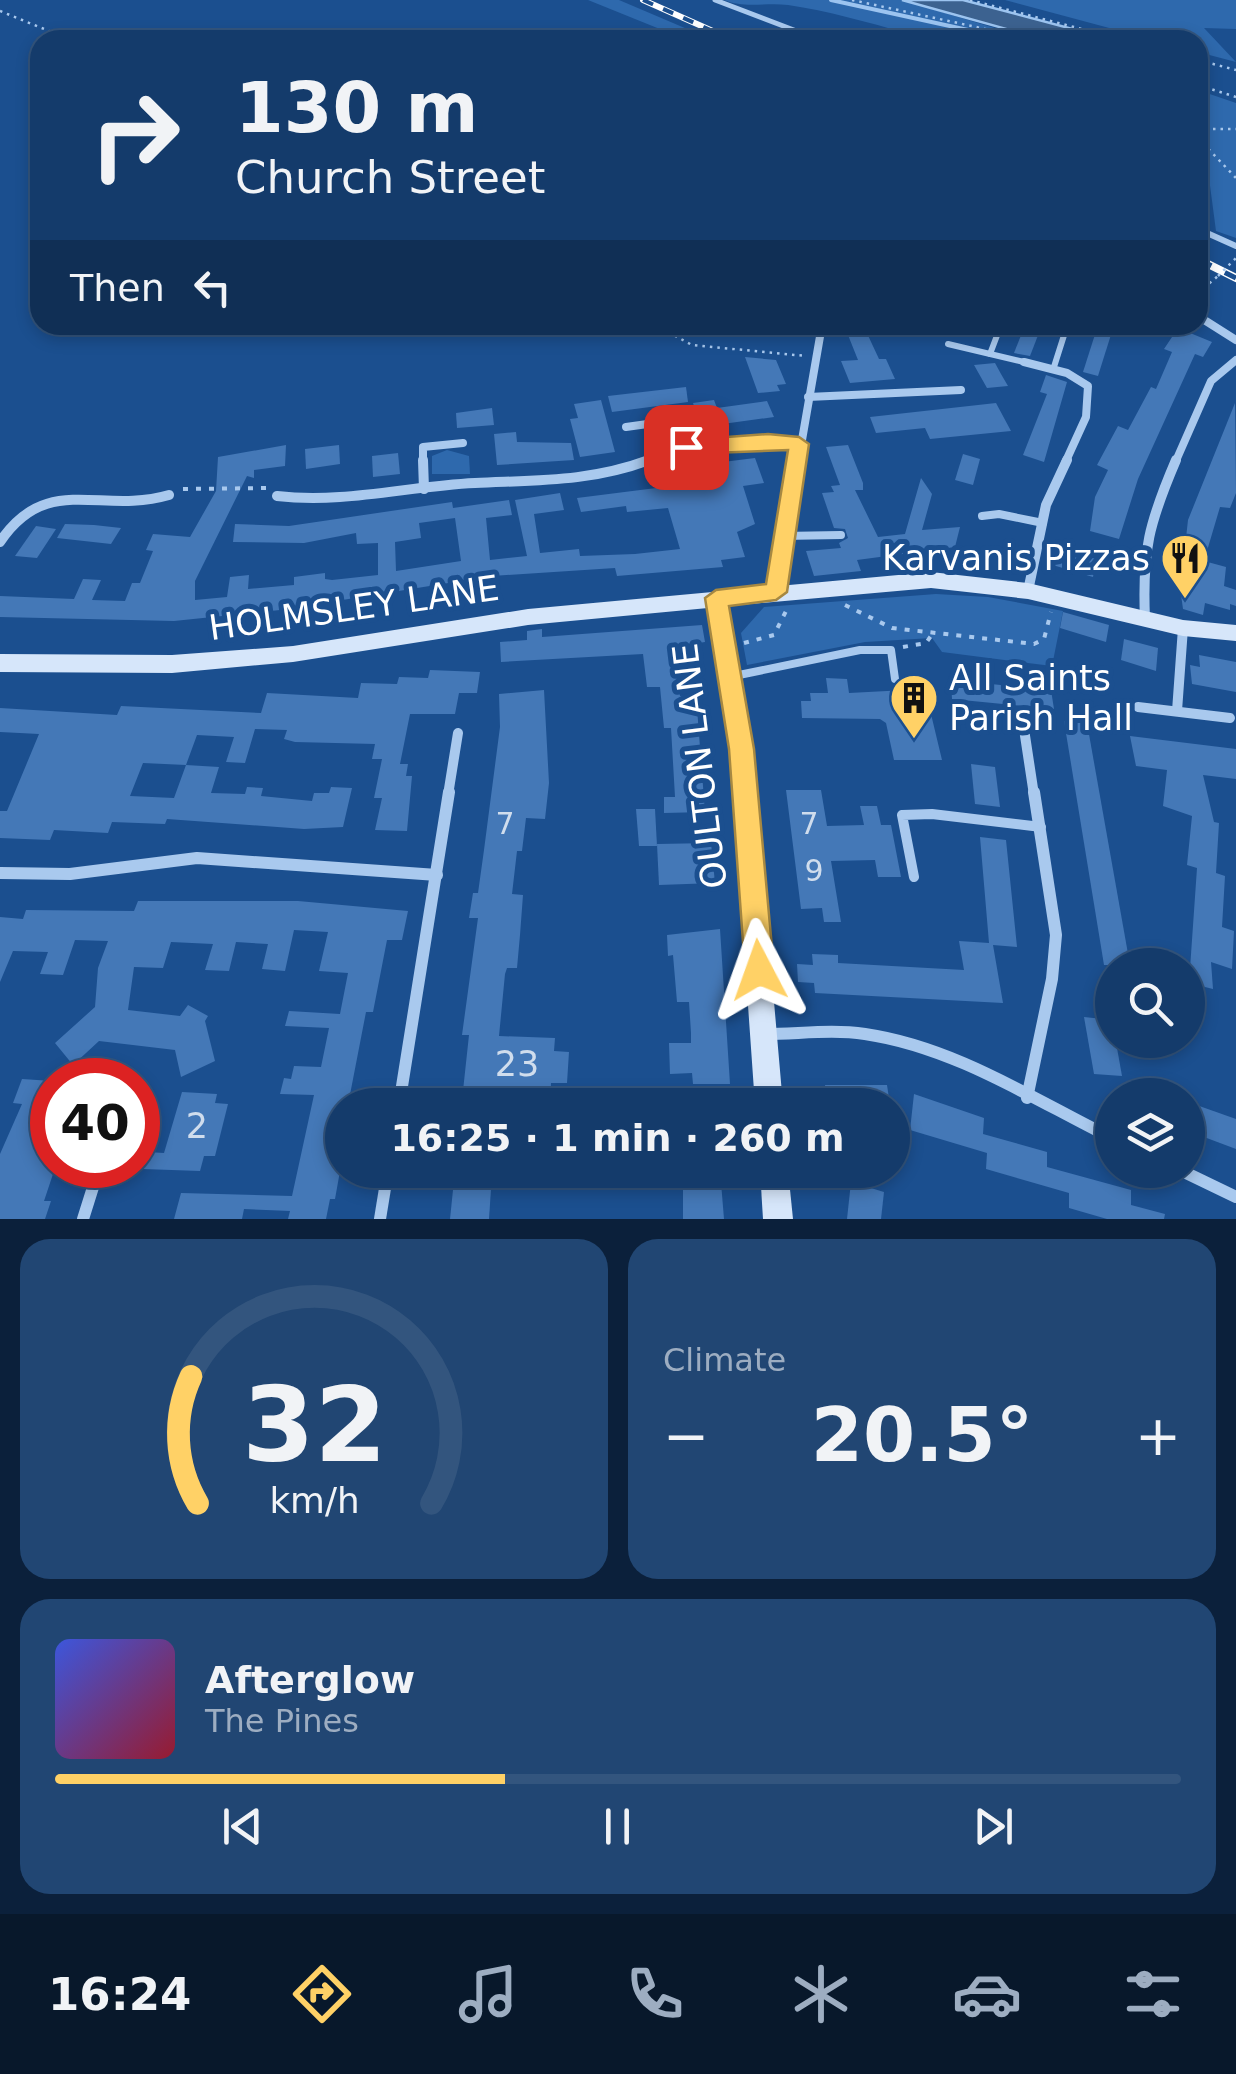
<!DOCTYPE html>
<html lang="en">
<head>
<meta charset="utf-8">
<style>
  body { margin:0; font-family:"DejaVu Sans",sans-serif; background:#214673; color:#f1f3f6; height:100vh; display:flex; flex-direction:column; font-size:38px; white-space:nowrap }
  * { box-sizing:border-box; margin:0 }
  p { font-size:32px; color:#9dadc1 }
  .icon { flex:none; width:55px; height:55px; fill:none; stroke:currentColor; stroke-width:2; stroke-linecap:round; stroke-linejoin:round }
  .map { position:relative; height:1219px; overflow:hidden }
  .details { display:flex; flex-direction:column; gap:20px; padding:20px; background:#0b203b; flex:1 }
  .details>* { flex:none }
  .hud { position:absolute; left:30px; top:30px; width:1178px; height:305px; border-radius:30px; box-shadow:0 5px 15px #0003,0 0 0 2px #33557e; background:#143b6b; color:#f1f3f6; overflow:hidden }
  .buttons { position:absolute; left:1095px; top:948px; display:grid; gap:20px }
  .buttons a { display:grid; place-items:center; width:110px; height:110px; border-radius:50%; background:#143b6b; box-shadow:0 5px 15px #0003,0 0 0 2px #33557e; font-size:50px }
  .speed { position:absolute; left:30px; top:1058px; display:flex; gap:20px; font-size:50px; font-weight:700; text-align:center }
  .speed>* { display:grid; place-content:center; width:130px; height:130px; border-radius:50%; background:#143b6b; box-shadow:0 5px 15px #0003,0 0 0 2px #33557e; line-height:1 }
  .speed .limit { border:15px solid #d22; background:#fff; color:#111 }
  .pin { position:absolute; display:grid; place-items:center; width:85px; height:85px; color:#fff; margin:-42px; border-radius:20px; box-shadow:0 5px 15px #0006 }
  .me { position:absolute; width:110px; margin:-55px; rotate:356deg; stroke-linejoin:round; filter:drop-shadow(0 0 8px #0008) }
  .turn { display:flex; align-items:center; gap:35px; height:210px; padding:0 40px; font-size:45px }
  .turn .icon { width:130px; height:130px; stroke-width:2.5 }
  .turn b { display:block; font-size:70px; line-height:85px }
  .then { display:flex; align-items:center; height:95px; padding:0 40px; background:#0003; gap:20px; font-size:38px }
  .big { font-size:75px; font-weight:600; line-height:1.1 }
  .details .card { flex:1; display:flex; flex-direction:column; justify-content:center; gap:15px; min-width:0; padding:0 35px; border-radius:30px; background:#214673 }
  .details .dial { align-items:center; gap:0 }
  .dial svg { height:260px; overflow:visible; fill:none; stroke:#33557e; stroke-width:7; stroke-linecap:round; text-anchor:middle }
  .dial text { fill:#f1f3f6; stroke:none }
  .song { display:flex; align-items:center; gap:30px }
  .cover { width:120px; height:120px; border-radius:15px; background:linear-gradient(135deg,hsl(230 70% 55%),hsl(350 70% 35%)) }
  .played { height:10px; border-radius:5px; background:linear-gradient(90deg,#ffd166 40%,#33557e 40%) }
  .keys { display:flex; justify-content:space-around; direction:ltr }
  .heat { display:flex; justify-content:space-between; align-items:center; font-size:55px; direction:ltr }
  .details .tiles { flex:1; display:grid; gap:20px; grid-template-columns:1fr 1fr }
  .card:last-child { grid-column:span 2 }
  .trip { position:absolute; left:325px; top:1088px; width:585px; height:100px; border-radius:50px; background:#143b6b; box-shadow:0 5px 15px #0003,0 0 0 2px #33557e; font-weight:600; line-height:100px; text-align:center }
  .tab-bar { display:flex; height:160px; justify-content:space-around; align-items:center; background:#08182b; color:#9dadc1 }
  .tab-bar .icon { width:70px; height:70px }
  .tab-bar .active { color:#ffd166 }
  .tab-bar b { font-size:45px; color:#f1f3f6 }
  .map>svg:first-child { display:block }
</style>
</head>
<body>
<div class="map">
<svg width="1236" height="1219" viewBox="0 0 1236 1219">
  <rect width="100%" height="100%" fill="#1b4f8f"/>
  <g fill="#2e69ad">
    <path d="M588 0H619L713 40H687Z"/>
    <path d="M724 0H902L1035 40H913L906 33C867 22 828 11 788 5 765 2 746 9 724 0Z"/>
    <path d="M1005 0H1236V29L1204 28 1236 62 1198 52V40H1154Z"/>
    <path d="M1198 90 1236 103V238L1216 231 1207 163 1198 155Z"/>
    <path d="M447 450 469 456 470 474H432V456Z"/>
    <path d="M936 594 988 597 1063 611 1052 666 942 652 932 638 865 642 747 665 741 633 764 607Z"/>
  </g>
  <path fill="#3c6290" stroke="#9cc4f0" stroke-width="2.5" d="M902 0H963L1114 40H1046Z"/>
  <g fill="none" stroke-linecap="round" stroke-linejoin="round">
    <path stroke="#9cc4f0" stroke-width="4" d="M831 0 1000 37"/>
  </g>
  <g fill="#4478b7" fill-rule="evenodd">
    <path d="M1025 325H1042L1030 356 1014 353Z"/>
    <path d="M1098 325H1114L1098 376 1083 372Z"/>
    <path d="M1178 328 1212 342 1203 357 1195 354 1138 479 1119 539 1090 531 1095 497 1108 470 1097 465 1118 426 1128 430 1151 387 1156 389 1172 352 1164 349Z"/>
    <path d="M865 329 879 359H886L895 379 850 383 841 361 858 360 846 330Z"/>
    <path d="M745 357 776 360 786 384 777 385 780 391 758 393Z"/>
    <path d="M995 363 1001 374 1008 386 987 388 974 365Z"/>
    <path d="M1046 375 1067 382 1044 462 1023 455 1047 394 1040 392Z"/>
    <path d="M686 387 688 402 612 412 608 396Z"/>
    <path d="M601 400 615 452 580 457 570 419 578 418 574 404Z"/>
    <path d="M714 400 717 408 767 401 774 417 701 427 693 403Z"/>
    <path d="M996 403 1011 431 930 439 925 428 876 433 870 417Z"/>
    <path d="M1235 403 1236 493 1230 508 1220 507 1204 561 1226 567 1224 586 1236 590V606L1230 604V610L1205 603 1203 615 1183 609 1178 573 1182 574 1188 520Z"/>
    <path d="M492 408 494 425 457 428 456 413Z"/>
    <path d="M516 432 517 442 571 443 574 460 497 465 494 434Z"/>
    <path d="M286 445 285 466 254 470V478L247 476 195 581V600L227 597 230 577 249 575 248 589 294 585V577L325 573V579L332 580 378 575V543L357 544 356 533 304 543 233 542 235 524 289 526 452 502 453 508 509 500 512 515 486 518 490 560 527 556 515 500 560 493 564 510 534 514 540 553 579 549 580 556 635 554 680 549 668 508 627 512 626 506 581 512 577 498 672 486 667 469 755 458 764 483 743 486 755 524 737 532 745 557 721 560 723 567 617 576 615 568 492 576 280 610 174 621 0 617V596L74 599 83 579 101 580 92 600 125 601 132 583H140L153 551 146 550 153 534 190 537 216 491 218 457ZM455 518 461 561 396 571 395 542 421 538 419 523Z"/>
    <path d="M339 445 340 464 306 469 305 449Z"/>
    <path d="M848 445 863 483V490H855L878 537 905 534 921 478 932 494 922 530 960 527 955 547 857 560 861 571 814 576 806 551 841 548 839 543 848 538 845 529 834 528 822 493 834 492 831 486 840 485 826 447Z"/>
    <path d="M398 453 400 474 373 477 372 456Z"/>
    <path d="M963 454 980 459 973 485 955 480Z"/>
    <path d="M65 524 94 525 121 528 111 544 57 538Z"/>
    <path d="M36 526 56 529 37 558 15 556Z"/>
    <path d="M1050 546 1096 559 1093 577 1046 563Z"/>
    <path d="M1063 612 1109 625 1106 642 1060 628Z"/>
    <path d="M702 625 705 642 692 644 695 656 675 658 680 696 696 695 705 812 664 813V797H675L671 728H664L660 687H647L643 654 501 662 500 642 527 640V631L542 629V637Z"/>
    <path d="M1124 639 1158 648 1156 671 1121 660Z"/>
    <path d="M1199 655 1236 662V692L1192 684 1190 665 1200 667Z"/>
    <path d="M430 670 480 672 477 693H459L455 714H410L400 764H408L406 776H412L407 831 375 830 382 798H374L382 759H372L375 744 295 742 284 739 287 730 255 729 245 763 226 762 234 737 197 735 186 765 219 767 211 793 245 794 247 787 263 788 261 796 312 801 314 793H329L331 787 352 788 343 827 304 829 167 819 165 824 112 822 108 833 54 830 50 840 0 838V811H7L39 734 0 732V708L117 715 121 706 261 713 267 693 358 698 361 683 397 684 399 677 428 678ZM143 763 186 765 174 798 130 796Z"/>
    <path d="M826 678 847 679 849 693 925 689 942 760H894L886 723 880 719 802 718 801 701H811L810 693H828Z"/>
    <path d="M951 680 1051 690 1054 709 952 699Z"/>
    <path d="M544 690 549 783 545 819 526 818 522 851H517L512 894 523 895 520 935 517 968H507L505 974 499 1036 555 1038 554 1051 569 1052 567 1083H551L550 1105 462 1100 469 1035H462L478 918H469L473 893H478L484 850 500 727 499 694Z"/>
    <path d="M1064 721 1087 723 1130 965H1104Z"/>
    <path d="M1130 736 1236 749V779L1203 775 1214 822 1219 823 1216 873 1225 876 1222 927 1234 931 1232 969 1211 962 1213 989 1189 983 1197 868 1187 865 1192 816 1163 806 1167 770 1136 766Z"/>
    <path d="M971 764 995 767 1000 807 975 804Z"/>
    <path d="M786 790H821L827 826 864 825 860 806H877L881 825H891L901 877H878L875 860 831 861 841 922H824L822 908 801 909Z"/>
    <path d="M636 809H655L657 846H639Z"/>
    <path d="M980 837 1006 840 1017 947 993 945 1003 1003 815 993 814 983 798 982 797 964 813 965 812 954 838 955V963L964 970 959 941 989 943Z"/>
    <path d="M711 843 715 883 659 885 657 844Z"/>
    <path d="M138 901H298L408 911 402 940H387L373 1012H366L348 1105H342L338 1158 342 1160 335 1199H330L326 1219H288L290 1211 244 1209 242 1219H174L181 1193 292 1196 314 1095 280 1094 284 1078 291 1079 294 1066 321 1067 329 1028 285 1026 289 1011 340 1014 348 973 319 971 328 932 294 930 285 971 262 969 268 944 236 942 229 971 205 970 213 944 171 942 163 968 134 967 128 1010 180 1016 188 1005 208 1016 205 1021 215 1061 181 1077 175 1050 99 1041 73 1065 55 1043 95 1007 98 968 108 941 75 940 63 975 40 974 48 952 13 951 0 982V917L23 919 26 910 134 911Z"/>
    <path d="M720 929 730 1084H693L692 1073 670 1074 669 1043H691V1033L689 1002H677L673 955 668 956 667 935Z"/>
    <path d="M1084 1017 1112 1020 1122 1076 1094 1074Z"/>
    <path d="M22 1079 52 1081V1113L42 1142 52 1143 56 1165 44 1201H51L45 1219H0V1154L22 1104 13 1103Z"/>
    <path d="M825 1085H887L890 1105H827Z"/>
    <path d="M182 1092 217 1094 215 1103 228 1104 215 1156H204L200 1171 143 1169 148 1152 164 1153Z"/>
    <path d="M914 1094 984 1118 983 1134 1047 1152V1167L1131 1190V1205L1165 1214 1164 1219H1107L1069 1208V1193L986 1169 987 1153 910 1130Z"/>
    <path d="M1188 1102 1236 1119V1149L1188 1131Z"/>
    <path d="M683 1170H720L724 1219H683Z"/>
    <path d="M851 1182 884 1192 881 1219H847Z"/>
    <path d="M491 1189 489 1219H450L453 1190Z"/>
  </g>
  <g fill="none" stroke-linecap="round" stroke-linejoin="round">
    <g stroke="#a9c9ee" stroke-width="2.5" stroke-dasharray="2.5 5" stroke-linecap="butt">
      <path d="M852 0 1036 40"/>
      <path d="M970 0 1124 40"/>
      <path d="M0 11 71 40"/>
      <path d="M1198 60 1236 70"/>
      <path d="M1198 85 1236 97"/>
      <path d="M1198 129H1236"/>
      <path d="M1198 138 1236 178"/>
      <path d="M1198 293 1218 276"/>
      <path d="M655 325 692 345 806 356"/>
    </g>
    <g stroke="#a9c9ee" stroke-width="4" stroke-dasharray="5 8" stroke-linecap="butt">
      <path d="M183 489 268 488"/>
      <path d="M845 605 892 628 1034 644 1044 639 1051 612"/>
      <path d="M744 643 774 635 787 609"/>
      <path d="M903 647 926 643 933 633"/>
    </g>
    <path stroke="#a9c9ee" stroke-width="5" d="M715 0 820 40"/>
    <g stroke="#a9c9ee" stroke-width="6">
      <path d="M1198 229 1236 246"/>
      <path d="M948 344 1024 362"/>
      <path d="M990 354 1001 325"/>
      <path d="M1053 370 1066 329"/>
    </g>
    <g stroke="#a9c9ee" stroke-width="8">
      <path d="M982 516 999 514 1043 523"/>
      <path d="M782 536 841 535"/>
      <path d="M734 676 860 650H891L895 679"/>
    </g>
    <path stroke="#a9c9ee" stroke-width="10" d="M914 877 902 815 932 814 1041 827"/>
    <g stroke="#a9c9ee" stroke-width="8">
      <path d="M1198 316 1236 340"/>
      <path d="M1024 362 1067 373 1088 386 1086 417 1065 463"/>
      <path d="M808 397 961 390"/>
      <path d="M626 427 669 421 686 447"/>
      <path d="M423 463V447L463 443"/>
      <path d="M642 463C693 444 745 439 799 444"/>
      <path d="M798 463 822 325"/>
      <path d="M1175 463 1211 381 1236 360"/>
    </g>
    <g stroke="#a9c9ee" stroke-width="10">
      <path d="M423 460 424 489"/>
      <path d="M277 496C344 504 408 486 475 483 537 480 590 482 649 460"/>
      <path d="M0 542C47 472 100 515 169 495"/>
      <path d="M1028 591 1046 505 1067 460"/>
      <path d="M776 592 799 460"/>
      <path d="M1145 619C1142 550 1149 523 1176 460"/>
      <path d="M1138 707 1230 718"/>
      <path d="M1177 711 1183 628"/>
      <path d="M1024 729 1034 795"/>
      <path d="M448 795 458 733"/>
    </g>
    <g stroke="#a9c9ee" stroke-width="12">
      <path d="M0 873 70 874 197 858 437 875"/>
      <path d="M765 1034C798 1034 832 1029 865 1034 954 1047 1033 1099 1112 1138"/>
      <path d="M1027 1098 1052 979 1056 935 1034 792"/>
      <path d="M399 1105 449 792"/>
      <path d="M1180 1170 1236 1197"/>
      <path d="M83 1219 100 1165"/>
      <path d="M380 1219 388 1170"/>
    </g>
    <g fill="#d6e6fa" fill-rule="evenodd">
      <path d="M931 572 1028 583 1183 620 1236 625V641L1183 636 1028 599 931 588 728 606 752 749 783 1105H755L730 749 708 608 528 625 293 662 172 673 0 672V654L172 655 293 646 528 609Z"/>
      <path d="M760 1170H788L793 1219H763Z"/>
    </g>
    <g stroke="#fff" stroke-width="6">
      <path id="rail-far1" d="M643 0 733 40"/>
    </g>
    <g stroke="#fff" stroke-width="8">
      <path id="rail" d="M1198 259 1236 278"/>
    </g>
    <use href="#rail-far1" stroke="#1b4f8f" stroke-width="4" stroke-dasharray="11" stroke-linecap="butt"/>
    <use href="#rail" stroke="#1b4f8f" stroke-width="5" stroke-dasharray="15" stroke-linecap="butt"/>
    <path stroke="#a9c9ee" stroke-width="2.5" stroke-dasharray="2.5 5" stroke-linecap="butt" d="M1218 276 1236 258"/>
  </g>
  <path fill="#ffd166" stroke="#a68842" stroke-width="2.5" d="M768 434 799 437 809 444 787 592 776 600 729 606 754 749 774 970 769 980 759 985 749 980 745 970 729 749 705 598 716 590 766 584 788 450 686 454 676 447 686 440Z"/>
  <defs>
    <g id="restaurant-pin" transform="scale(2.5)"><path d="M0 17L-7.5 6A9.5 9.5 0 1 1 7.5 6Z" fill="#ffd166" stroke="#1b4f8f"/><path d="M-5-6h1v4h1v-4h1v4h1v-4h1v5L-1.5 .5V6h-2V.5L-5-1ZM5-6V6H3V1.5H1.5Q1.5-4 5-6Z" fill="#111"/></g>
    <g id="building-pin" transform="scale(2.5)"><path d="M0 17L-7.5 6A9.5 9.5 0 1 1 7.5 6Z" fill="#ffd166" stroke="#1b4f8f"/><path d="M-4-6H4V6H1V3H-1V6H-4ZM-2.5-4.3h1.7v1.8h-1.7ZM.8-4.3h1.7v1.8H.8ZM-2.5-1h1.7V.8h-1.7ZM.8-1h1.7V.8H.8Z" fill="#111"/></g>
  </defs>
  <g fill-rule="evenodd">
    <use href="#restaurant-pin" x="1185" y="558"/>
    <use href="#building-pin" x="914" y="698"/>
  </g>
  <g text-anchor="middle" stroke-width="10" stroke-linejoin="round" paint-order="stroke">
    <g font-size="30" fill="#d0dded">
      <text x="505" y="834">7</text>
      <text x="809" y="834">7</text>
      <text x="814" y="881">9</text>
    </g>
    <g font-size="35" fill="#fff" stroke="#1b4f8f" text-anchor="end">
      <text x="1150" y="570">Karvanis Pizzas</text>
      <text x="949" y="690" text-anchor="start">All Saints<tspan x="949" dy="40">Parish Hall</tspan></text>
    </g>
    <g font-size="35" fill="#fff" stroke="#1b4f8f">
      <text transform="translate(354 608) rotate(-8)" y="12">HOLMSLEY LANE</text>
      <text transform="translate(700 766) rotate(-97)" y="12">OULTON LANE</text>
    </g>
    <g font-size="35" fill="#d0dded">
      <text x="517" y="1076">23</text>
      <text x="197" y="1138">2</text>
    </g>
  </g>
</svg>
<div class="buttons">
<a><svg class="icon" aria-label="search" viewBox="0 0 24 24"><circle cx="10" cy="10" r="6"/><path d="M15 15l6 6"/></svg></a>
<a><svg class="icon" aria-label="layers" viewBox="0 0 24 24"><path d="M12 4l9 5-9 5-9-5zM3 14l9 5 9-5"/></svg></a>
</div>
<div class="speed"><div class="limit">40</div></div>
<div class="pin" style="left:686px;top:447px;background:#d93025"><svg class="icon" aria-label="arrive" viewBox="0 0 24 24"><path d="M6 21V4h12l-3 4 3 4H6"/></svg></div>
<svg class="me" style="left:759px;top:970px" viewBox="-20 -20 40 40"><path d="M0-17L14 15 0 8-14 15z" fill="#ffd166" stroke="#fff" stroke-width="4"/></svg>
<div class="trip">16:25 · 1 min · 260 m</div>
<div class="hud">
<div class="turn"><svg class="icon" aria-label="right" viewBox="0 0 24 24"><path d="M7 20v-9h11M14 6l5 5-5 5"/></svg><div><b>130 m</b>Church Street</div></div>
<div class="then">Then<svg class="icon" aria-label="left" viewBox="0 0 24 24"><path d="M17 20v-9H6M10 6l-5 5 5 5"/></svg></div>
</div>
</div>
<section class="details">
<div class="tiles">
<div class="card dial"><svg viewBox="0 0 100 80">
<path d="M14 69A42 42 0 1 1 86 69"/>
<path d="M14 69A42 42 0 0 1 12 30" stroke="#ffd166"/>
<text x="50" y="56" font-size="32" font-weight="700">32</text>
<text x="50" y="72" font-size="11">km/h</text>
</svg></div>
<div class="card"><p>Climate</p>
<div class="heat"><a>−</a><b class="big">20.5°</b><a>+</a></div>
</div>
<div class="card">
<div class="song"><i class="cover"></i><div><b>Afterglow</b><p>The Pines</p></div></div>
<div class="played"></div>
<div class="keys"><svg class="icon" aria-label="previous" viewBox="0 0 24 24"><path d="M18 5L8 12l10 7zM5 5v14"/></svg><svg class="icon" aria-label="pause" viewBox="0 0 24 24"><path d="M8 5v14M16 5v14"/></svg><svg class="icon" aria-label="next" viewBox="0 0 24 24"><path d="M6 5l10 7-10 7zM19 5v14"/></svg></div>
</div>
</div>
</section>
<nav class="tab-bar">
<b>16:24</b>
<svg class="icon active" aria-label="directions" viewBox="0 0 24 24"><path d="M12 3l9 9-9 9-9-9zM9 14v-3h6M13 9l2 2-2 2"/></svg>
<svg class="icon" aria-label="music" viewBox="0 0 24 24"><path d="M9 18V5l10-2v13"/><circle cx="6" cy="18" r="3"/><circle cx="16" cy="16" r="3"/></svg>
<svg class="icon" aria-label="phone" viewBox="0 0 24 24"><path d="M5 4h4l2 5-3 2q2 4 5 5l2-3 5 2v4C11 20 4 13 5 4z"/></svg>
<svg class="icon" aria-label="climate" viewBox="0 0 24 24"><path d="M12 3v18M4 7l16 10M4 17L20 7"/></svg>
<svg class="icon" aria-label="car" viewBox="0 0 24 24"><path d="M5 17H2v-5l4-1 3-4h7l3 4 3 1v5h-3M9 17h6M6 11h13"/><circle cx="7" cy="17" r="2"/><circle cx="17" cy="17" r="2"/></svg>
<svg class="icon" aria-label="filters" viewBox="0 0 24 24"><path d="M4 7h16M4 17h16"/><circle cx="9" cy="7" r="2"/><circle cx="15" cy="17" r="2"/></svg>
</nav>
</body>
</html>
